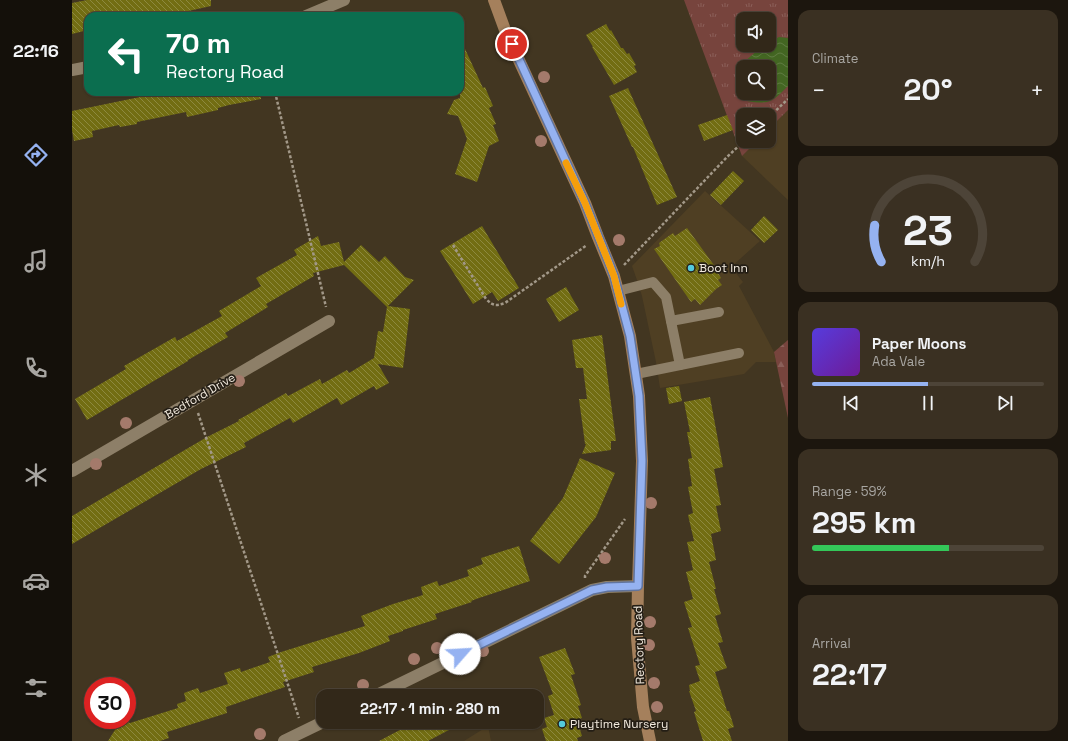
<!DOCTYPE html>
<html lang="en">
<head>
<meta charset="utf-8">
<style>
  body { margin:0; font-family:"Space Grotesk",sans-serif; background:#3a3022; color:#f1f3f6; height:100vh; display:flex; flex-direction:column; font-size:15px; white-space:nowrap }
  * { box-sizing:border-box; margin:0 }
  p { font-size:13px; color:#a8a6a2 }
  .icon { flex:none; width:22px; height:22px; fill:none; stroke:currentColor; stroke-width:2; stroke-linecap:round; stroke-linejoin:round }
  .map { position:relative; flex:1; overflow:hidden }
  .drawer { display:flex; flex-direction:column; gap:10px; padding:10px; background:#1c160e; width:280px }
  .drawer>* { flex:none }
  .hud { position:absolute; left:12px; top:12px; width:380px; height:84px; border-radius:12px; box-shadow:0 1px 3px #0004,0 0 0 1px #4d4438; background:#0b6e4f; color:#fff; overflow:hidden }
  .buttons { position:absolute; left:664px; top:12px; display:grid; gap:8px }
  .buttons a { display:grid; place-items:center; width:40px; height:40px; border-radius:8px; background:#322819; box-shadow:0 1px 3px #0004,0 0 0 1px #4d4438; font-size:20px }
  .speed { position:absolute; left:12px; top:677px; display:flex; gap:8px; font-size:20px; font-weight:700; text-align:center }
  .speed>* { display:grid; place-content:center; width:52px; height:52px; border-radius:50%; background:#322819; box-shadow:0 1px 3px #0004,0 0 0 1px #4d4438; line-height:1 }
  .speed .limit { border:6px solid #d22; background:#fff; color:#111 }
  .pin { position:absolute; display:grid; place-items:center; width:34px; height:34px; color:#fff; margin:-17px; border:2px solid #fff; border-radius:50%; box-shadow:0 1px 4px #0007 }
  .me { position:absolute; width:44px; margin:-22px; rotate:64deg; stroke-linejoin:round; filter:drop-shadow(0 0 3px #0008) }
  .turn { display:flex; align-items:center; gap:14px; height:84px; padding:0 16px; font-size:18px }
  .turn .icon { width:52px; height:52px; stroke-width:2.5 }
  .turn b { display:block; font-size:28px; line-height:34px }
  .big { font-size:30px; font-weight:600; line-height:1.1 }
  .drawer .tile { flex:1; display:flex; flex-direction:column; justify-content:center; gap:6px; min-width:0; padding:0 14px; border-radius:12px; background:#3a3022 }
  .drawer .dial { align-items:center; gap:0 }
  .dial svg { height:104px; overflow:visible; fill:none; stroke:#4d4438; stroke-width:7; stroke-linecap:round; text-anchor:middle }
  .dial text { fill:#f1f3f6; stroke:none }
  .song { display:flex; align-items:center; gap:12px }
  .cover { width:48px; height:48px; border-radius:6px; background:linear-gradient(135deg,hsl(250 70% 55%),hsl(280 70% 35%)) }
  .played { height:4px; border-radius:2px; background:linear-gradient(90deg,#95b2f1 50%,#4d4438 50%) }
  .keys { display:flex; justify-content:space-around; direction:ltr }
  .heat { display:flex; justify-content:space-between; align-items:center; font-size:22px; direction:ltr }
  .charge { height:6px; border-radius:3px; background:linear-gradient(90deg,#34c759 59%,#4d4438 0) }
  .trip { position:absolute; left:244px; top:689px; width:228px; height:40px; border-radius:12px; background:#322819; box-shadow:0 1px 3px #0004,0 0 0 1px #4d4438; font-weight:600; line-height:40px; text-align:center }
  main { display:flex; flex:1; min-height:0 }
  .dock { display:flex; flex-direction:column; width:72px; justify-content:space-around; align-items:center; background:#14100a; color:#a8a6a2 }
  .dock .icon { width:28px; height:28px }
  .dock .selected { color:#95b2f1 }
  .dock b { font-size:18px; color:#f1f3f6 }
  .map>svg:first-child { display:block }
</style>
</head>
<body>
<main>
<nav class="dock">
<b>22:16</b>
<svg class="icon selected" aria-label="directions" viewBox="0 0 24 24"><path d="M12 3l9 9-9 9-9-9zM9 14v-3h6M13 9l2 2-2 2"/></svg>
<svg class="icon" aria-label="music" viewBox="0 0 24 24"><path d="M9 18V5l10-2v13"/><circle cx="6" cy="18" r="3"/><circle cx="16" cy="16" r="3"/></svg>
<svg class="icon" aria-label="phone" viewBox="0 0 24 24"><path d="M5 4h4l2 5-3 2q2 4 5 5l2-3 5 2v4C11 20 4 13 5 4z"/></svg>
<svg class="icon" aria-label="climate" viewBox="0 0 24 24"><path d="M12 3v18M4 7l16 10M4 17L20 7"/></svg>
<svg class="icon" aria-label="car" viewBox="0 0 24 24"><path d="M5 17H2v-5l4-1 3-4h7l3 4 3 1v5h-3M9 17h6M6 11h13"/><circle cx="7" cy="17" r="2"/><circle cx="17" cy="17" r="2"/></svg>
<svg class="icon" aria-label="filters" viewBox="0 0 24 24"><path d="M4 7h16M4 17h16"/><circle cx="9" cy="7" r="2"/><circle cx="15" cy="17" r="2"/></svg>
</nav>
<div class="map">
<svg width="716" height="741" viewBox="0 0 716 741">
  <defs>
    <pattern id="grass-tufts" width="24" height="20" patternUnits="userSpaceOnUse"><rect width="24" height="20" fill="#77443d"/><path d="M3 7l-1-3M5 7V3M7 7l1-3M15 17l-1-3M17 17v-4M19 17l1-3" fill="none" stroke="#8b5f59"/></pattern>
    <pattern id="forest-firs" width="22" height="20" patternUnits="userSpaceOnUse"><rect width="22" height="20" fill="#77443d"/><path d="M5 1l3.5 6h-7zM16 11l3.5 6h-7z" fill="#8b5f59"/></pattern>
    <pattern id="water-waves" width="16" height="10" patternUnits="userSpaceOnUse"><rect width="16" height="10" fill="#436622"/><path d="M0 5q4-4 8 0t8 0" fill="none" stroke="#5f7c42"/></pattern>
    <pattern id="building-back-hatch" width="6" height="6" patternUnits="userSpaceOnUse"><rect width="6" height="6" fill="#726d12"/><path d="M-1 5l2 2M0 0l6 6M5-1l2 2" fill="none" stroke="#8d893f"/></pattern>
  </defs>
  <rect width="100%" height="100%" fill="#423621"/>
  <g fill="#4f3f23">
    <path d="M716 110V200L670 156 685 141H697V129Z"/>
    <path d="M633 191 688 241 659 267 671 282 667 286 702 352 704 362H684L672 374 588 388 584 362 570 296 565 280 560 266Z"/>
    <path d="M416 726 419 741H392Z"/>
  </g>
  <path fill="url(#grass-tufts)" fill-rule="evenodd" d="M612 0H716V110L697 129V115H671V141H685L670 156ZM671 19H697V45H671ZM671 67H697V93H671Z"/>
  <path fill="url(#forest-firs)" d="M716 340V418L702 352Z"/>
  <path fill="url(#water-waves)" d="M707 37 716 38V86C700 102 698 105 675 101 667 87 667 85 671 70V93H697V67H672L673 61 692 45H697V42Z"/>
  <g fill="url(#building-back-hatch)">
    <path d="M15 0H139V6L94 16H16V30L0 34V3Z"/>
    <path d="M534 24 538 31 539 30 549 48H551L555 54 557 53 564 65 562 66 565 72 542 85 520 47H521L514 35Z"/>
    <path d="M388 38 411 88 413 87 421 106 417 108 424 124 421 125 427 141 417 146 405 182 383 174 395 139 386 116 375 114 382 100 388 98Z"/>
    <path d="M556 88 605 197 585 205 561 147H560L537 96Z"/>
    <path d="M88 92H189V99L157 105 146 108V110L115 117 114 112 65 122V124L48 127 47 125 20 131 21 137 2 141 0 130V111L73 96 72 95Z"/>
    <path d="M655 115 661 130 632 141 626 125Z"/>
    <path d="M661 171 672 181 649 205 638 195Z"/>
    <path d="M692 216 706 230 692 243 679 230Z"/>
    <path d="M410 226 447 288 426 301 420 292 401 304 368 251Z"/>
    <path d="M615 228 644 268H643L649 278 646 280 650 285 644 289 628 305 623 299 619 302 582 249 588 246 587 243 601 233 603 236Z"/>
    <path d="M246 236 249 246 267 242 272 262 289 245 307 262 313 256 333 277 342 280 316 306 338 309 331 368 306 364 317 383 304 390 302 386 269 405 265 398 221 423 218 418 172 443 174 447 129 469 0 544V516L135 437 167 421 166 420 214 393 216 396 248 379 250 384 275 370 277 373 302 358 306 331 311 332 315 307 272 265 241 273 242 276 194 304 196 307 153 333 156 337 116 360V361L15 420 3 399 54 369 52 366 103 337 105 341 150 316 147 311 189 286 184 278 225 255 222 250Z"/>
    <path d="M494 287 507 310 487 322 474 299Z"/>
    <path d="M530 335 544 441H539V450L510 454 514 444H513L507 399H515L511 368H504L500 340Z"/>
    <path d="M607 386 610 401 597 404 594 388Z"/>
    <path d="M638 397 651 467 642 469 649 505 644 506 649 531 639 534 644 560 637 562 644 589H642L649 614 643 616 651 642 646 643 655 668 643 672 655 711H657L662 727 656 729 660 741H631L622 712 624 711 617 691H618L617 685 628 681 623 666 628 665 616 628 620 627 612 602 621 599 614 572 621 570 615 542 622 541 616 515 621 513 616 487 620 486 616 459 620 458 615 432H618L612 402Z"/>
    <path d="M508 458 543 473 524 517 487 564 458 541 491 498Z"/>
    <path d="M447 546 458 581 407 598 399 601 400 602 363 614 365 619 331 630V631L316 636 318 641 287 653 240 667 242 672 211 682 213 687 154 707 155 713 95 732 97 738 88 741H36L48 722 54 721 58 723 106 708 105 704 114 701 112 693 126 688 128 693 156 684 152 673 168 668 169 672 198 662 196 657 209 652 293 626 289 616 321 604 351 595 349 587 365 581 367 586 397 576 395 570 411 564 409 558Z"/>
    <path d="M493 648 503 674 499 675 509 705 506 706 510 718 505 720 510 736 505 738 506 741H474L470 729 475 727 472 718 482 715 476 696 481 694 467 657Z"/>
    <path d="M343 722H392L356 741H307Z"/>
  </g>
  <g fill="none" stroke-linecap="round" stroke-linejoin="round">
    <g stroke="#a29888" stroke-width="2.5" stroke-dasharray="3 2" stroke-linecap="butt">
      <path d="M203 92 254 307"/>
      <path d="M697 117 716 99"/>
      <path d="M381 245 414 299C421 306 424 306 433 303L515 245"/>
      <path d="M552 265 655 157 672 141"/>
      <path d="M126 413 227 718"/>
      <path d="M513 578V576L553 519"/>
    </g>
    <g stroke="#8d7f68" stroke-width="10">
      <path d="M546 291 581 282 594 297 608 365"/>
      <path d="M599 321 647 312"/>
      <path d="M564 374 667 353"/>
    </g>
    <g stroke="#8d7f68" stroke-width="12">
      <path d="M234 16 272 0"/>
      <path d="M0 70 16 67"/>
      <path d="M0 471 257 321"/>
      <path d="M303 696 520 590 535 587 566 586"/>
      <path d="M212 741 251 722"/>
    </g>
    <path stroke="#a5805c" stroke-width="12" d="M422 0 433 30 513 203 526 237 542 276 558 336 567 396 570 461 566 586 565 638 571 707 578 741"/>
  </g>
  <g fill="#a47a6b">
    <circle cx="472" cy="77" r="6"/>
    <circle cx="469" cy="141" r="6"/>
    <circle cx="547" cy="240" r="6"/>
    <circle cx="167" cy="381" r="6"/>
    <circle cx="54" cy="423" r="6"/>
    <circle cx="24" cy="464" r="6"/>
    <circle cx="579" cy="503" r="6"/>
    <circle cx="533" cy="558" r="6"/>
    <circle cx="578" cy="622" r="6"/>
    <circle cx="577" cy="645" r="6"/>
    <circle cx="365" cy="648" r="6"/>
    <circle cx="411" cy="651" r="6"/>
    <circle cx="342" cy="659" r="6"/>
    <circle cx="582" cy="683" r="6"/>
    <circle cx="291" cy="685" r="6"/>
    <circle cx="585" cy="707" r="6"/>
    <circle cx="188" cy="734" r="6"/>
  </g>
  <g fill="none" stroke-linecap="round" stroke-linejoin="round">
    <g stroke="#61749d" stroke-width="10">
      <path id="route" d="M388 654 520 590 535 587 566 586 570 461 567 396 558 336 542 276 537 263 513 203 440 44"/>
    </g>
    <use href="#route" stroke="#95b2f1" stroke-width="7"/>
    <path stroke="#f59e0b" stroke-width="7" d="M494 163 513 203 542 276 549 304"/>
  </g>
  <g fill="#54cadd" stroke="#241e15" stroke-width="1.5">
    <circle cx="619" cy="268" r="4"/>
    <circle cx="490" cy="724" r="4"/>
  </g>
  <g text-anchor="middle" stroke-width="3.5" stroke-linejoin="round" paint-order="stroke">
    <g font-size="12" fill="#f2eade" stroke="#241e15" text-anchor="start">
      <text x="627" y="272">Boot Inn</text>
      <text x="498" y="728">Playtime Nursery</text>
    </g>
    <g font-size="12" fill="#f2eade" stroke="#241e15">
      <text transform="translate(128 396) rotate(-30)" y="4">Bedford Drive</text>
      <text transform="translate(567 645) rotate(-92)" y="4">Rectory Road</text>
    </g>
  </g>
</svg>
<div class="buttons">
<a><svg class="icon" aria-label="sound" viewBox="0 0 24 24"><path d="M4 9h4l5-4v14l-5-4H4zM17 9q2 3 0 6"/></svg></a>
<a><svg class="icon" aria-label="search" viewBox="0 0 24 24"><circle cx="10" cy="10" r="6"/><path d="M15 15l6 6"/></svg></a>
<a><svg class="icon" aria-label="layers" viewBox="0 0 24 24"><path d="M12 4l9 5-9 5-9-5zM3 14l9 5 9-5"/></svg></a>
</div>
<div class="speed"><div class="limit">30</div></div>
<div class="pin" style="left:440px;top:44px;background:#d93025"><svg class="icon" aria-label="arrive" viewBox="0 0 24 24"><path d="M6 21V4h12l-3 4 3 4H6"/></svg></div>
<svg class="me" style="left:388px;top:654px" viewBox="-20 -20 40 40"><circle r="19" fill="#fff"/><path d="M0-13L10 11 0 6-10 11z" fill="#95b2f1"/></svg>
<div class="trip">22:17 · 1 min · 280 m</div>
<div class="hud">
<div class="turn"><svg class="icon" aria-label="left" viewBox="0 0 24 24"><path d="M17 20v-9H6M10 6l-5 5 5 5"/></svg><div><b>70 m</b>Rectory Road</div></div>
</div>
</div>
<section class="drawer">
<div class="tile"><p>Climate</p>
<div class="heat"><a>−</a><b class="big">20°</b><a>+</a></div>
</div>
<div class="tile dial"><svg viewBox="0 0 100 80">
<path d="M14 69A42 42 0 1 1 86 69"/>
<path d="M14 69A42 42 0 0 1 9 41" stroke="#95b2f1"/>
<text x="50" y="56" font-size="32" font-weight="700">23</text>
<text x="50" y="72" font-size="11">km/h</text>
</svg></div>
<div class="tile">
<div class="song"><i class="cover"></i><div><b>Paper Moons</b><p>Ada Vale</p></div></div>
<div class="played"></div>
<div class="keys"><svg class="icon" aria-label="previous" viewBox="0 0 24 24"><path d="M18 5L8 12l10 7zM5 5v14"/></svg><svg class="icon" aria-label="pause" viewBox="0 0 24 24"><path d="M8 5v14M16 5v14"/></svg><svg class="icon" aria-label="next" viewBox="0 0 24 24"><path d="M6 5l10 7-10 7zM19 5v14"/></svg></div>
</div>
<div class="tile"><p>Range · 59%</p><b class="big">295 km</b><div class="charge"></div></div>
<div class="tile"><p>Arrival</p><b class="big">22:17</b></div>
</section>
</main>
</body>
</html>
